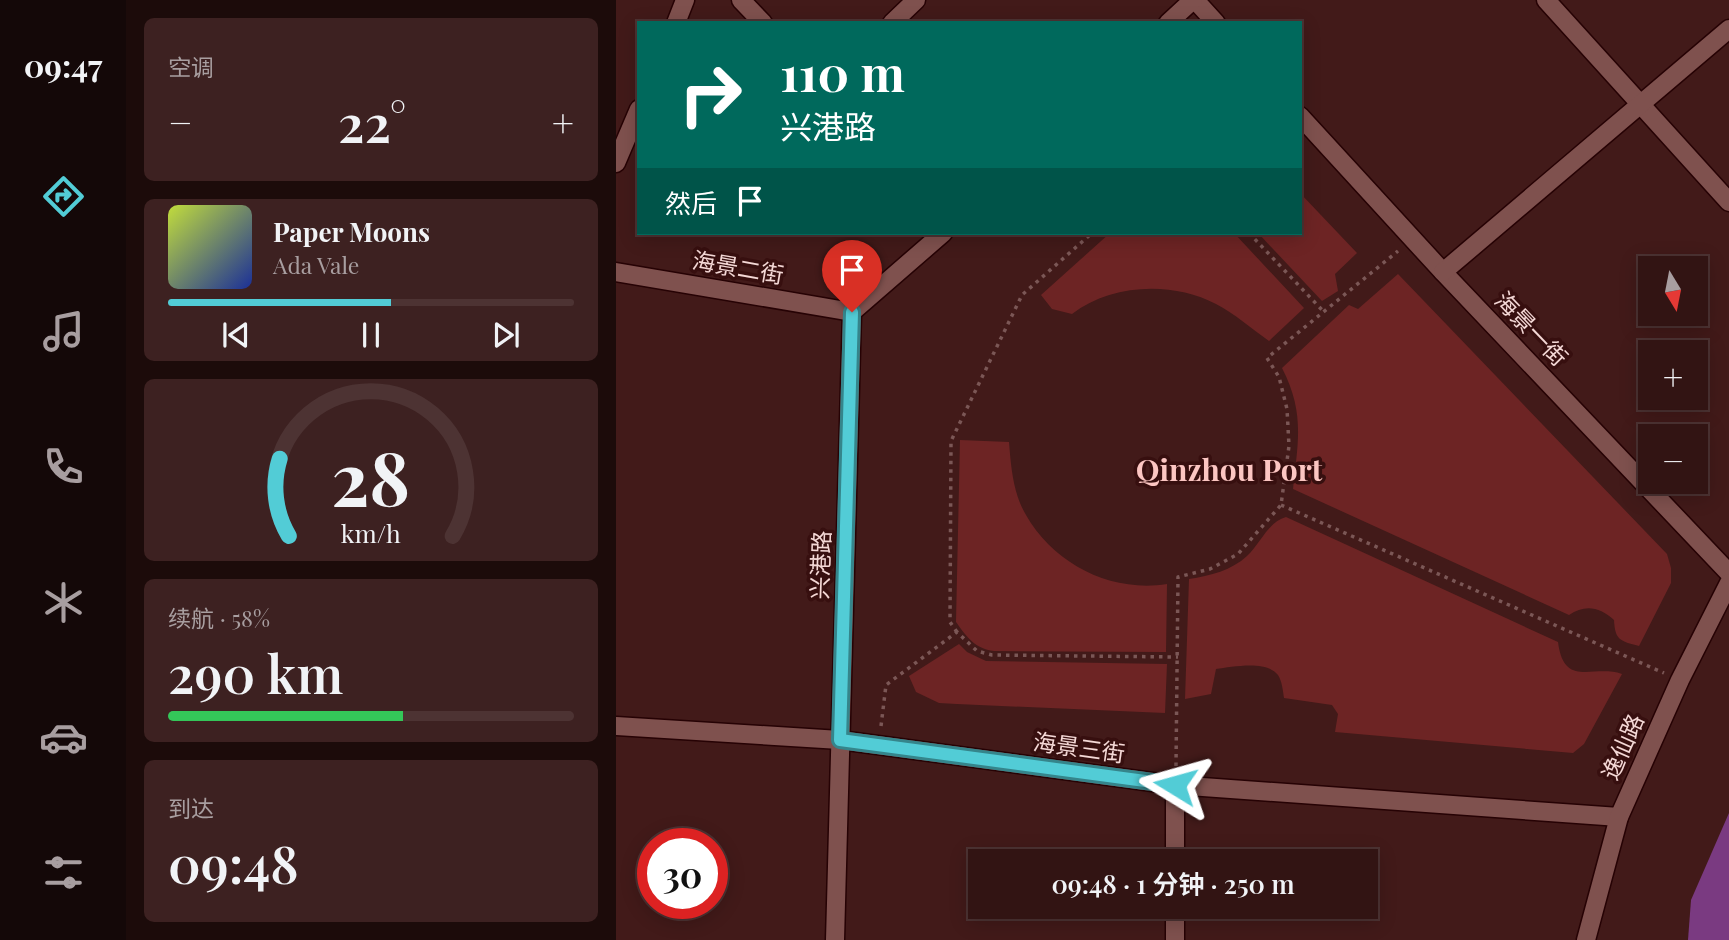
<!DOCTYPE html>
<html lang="zh">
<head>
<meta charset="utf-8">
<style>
  body { margin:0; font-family:"Playfair Display","Noto Sans SC",serif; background:#3d2121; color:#f1f3f6; height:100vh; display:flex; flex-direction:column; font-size:26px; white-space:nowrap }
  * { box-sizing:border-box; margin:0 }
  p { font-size:23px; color:#a89ea0 }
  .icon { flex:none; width:38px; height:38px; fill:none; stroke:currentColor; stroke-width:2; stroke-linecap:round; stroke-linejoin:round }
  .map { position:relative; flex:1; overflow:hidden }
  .drawer { display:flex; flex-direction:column; gap:18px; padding:18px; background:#1c0b0a; width:490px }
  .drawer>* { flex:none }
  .top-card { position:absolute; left:21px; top:21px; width:665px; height:214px; border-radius:0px; box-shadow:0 4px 18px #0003,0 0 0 2px #4d3333; background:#00695c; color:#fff; overflow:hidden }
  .needle { width:46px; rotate:170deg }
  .fabs { position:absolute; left:1022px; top:256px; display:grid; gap:14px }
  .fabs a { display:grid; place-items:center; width:70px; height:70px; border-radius:0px; background:#321413; box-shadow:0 4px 18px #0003,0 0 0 2px #4d3333; font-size:35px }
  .speed { position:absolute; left:21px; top:828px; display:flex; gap:14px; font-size:35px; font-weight:700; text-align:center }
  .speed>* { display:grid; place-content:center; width:91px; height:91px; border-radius:50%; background:#321413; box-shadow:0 4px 18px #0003,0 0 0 2px #4d3333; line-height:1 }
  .speed .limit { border:10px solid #d22; background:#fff; color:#111 }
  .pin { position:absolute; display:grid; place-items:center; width:60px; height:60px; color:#fff; margin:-72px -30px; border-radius:50% 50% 50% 0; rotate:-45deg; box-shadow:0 0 7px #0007 }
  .pin .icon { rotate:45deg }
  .me { position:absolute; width:77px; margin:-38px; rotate:278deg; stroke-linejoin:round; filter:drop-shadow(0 0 5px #0008) }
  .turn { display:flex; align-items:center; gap:24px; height:147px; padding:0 28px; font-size:32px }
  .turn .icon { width:91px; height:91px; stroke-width:2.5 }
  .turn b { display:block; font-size:49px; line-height:60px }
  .then { display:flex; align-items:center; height:66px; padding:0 28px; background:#0003; gap:14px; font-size:26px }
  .big { font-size:52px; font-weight:600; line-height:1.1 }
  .drawer .card { flex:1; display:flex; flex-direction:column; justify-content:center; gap:10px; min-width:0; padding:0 24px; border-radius:10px; background:#3d2121 }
  .drawer .dial { align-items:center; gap:0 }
  .dial svg { height:182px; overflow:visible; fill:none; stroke:#4d3333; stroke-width:7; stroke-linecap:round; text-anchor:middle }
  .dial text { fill:#f1f3f6; stroke:none }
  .song { display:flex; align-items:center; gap:21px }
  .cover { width:84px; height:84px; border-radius:10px; background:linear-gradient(135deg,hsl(70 70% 55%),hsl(230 70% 35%)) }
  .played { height:7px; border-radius:4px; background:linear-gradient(90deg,#52ccd6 55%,#4d3333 55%) }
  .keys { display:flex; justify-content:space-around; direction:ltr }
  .heat { display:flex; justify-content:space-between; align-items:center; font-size:38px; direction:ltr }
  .charge { height:10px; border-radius:5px; background:linear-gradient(90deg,#34c759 58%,#4d3333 0) }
  .trip { position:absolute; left:352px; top:849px; width:410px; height:70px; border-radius:0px; background:#321413; box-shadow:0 4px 18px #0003,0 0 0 2px #4d3333; font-weight:600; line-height:70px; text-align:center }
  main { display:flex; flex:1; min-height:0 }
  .dock { display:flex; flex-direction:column; width:126px; justify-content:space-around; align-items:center; background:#140808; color:#a89ea0 }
  .dock .icon { width:49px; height:49px }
  .dock .current { color:#52ccd6 }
  .dock b { font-size:32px; color:#f1f3f6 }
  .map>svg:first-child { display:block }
</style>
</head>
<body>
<main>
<nav class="dock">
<b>09:47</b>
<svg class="icon current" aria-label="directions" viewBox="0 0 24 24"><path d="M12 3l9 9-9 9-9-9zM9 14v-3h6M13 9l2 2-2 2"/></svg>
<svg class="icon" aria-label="music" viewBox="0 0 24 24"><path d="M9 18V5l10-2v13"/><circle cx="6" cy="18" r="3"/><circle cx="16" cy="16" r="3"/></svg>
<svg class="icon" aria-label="phone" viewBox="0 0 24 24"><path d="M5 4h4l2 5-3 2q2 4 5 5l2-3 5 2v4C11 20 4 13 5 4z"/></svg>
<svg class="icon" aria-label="climate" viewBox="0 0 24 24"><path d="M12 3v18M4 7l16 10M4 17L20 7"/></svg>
<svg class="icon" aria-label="car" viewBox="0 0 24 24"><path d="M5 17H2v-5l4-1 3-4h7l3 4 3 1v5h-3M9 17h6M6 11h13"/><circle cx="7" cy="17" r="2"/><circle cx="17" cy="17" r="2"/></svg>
<svg class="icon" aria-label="filters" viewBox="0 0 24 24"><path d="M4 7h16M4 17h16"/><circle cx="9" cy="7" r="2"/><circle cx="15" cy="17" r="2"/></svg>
</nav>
<section class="drawer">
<div class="card"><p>空调</p>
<div class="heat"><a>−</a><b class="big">22°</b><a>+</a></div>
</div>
<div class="card">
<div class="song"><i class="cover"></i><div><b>Paper Moons</b><p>Ada Vale</p></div></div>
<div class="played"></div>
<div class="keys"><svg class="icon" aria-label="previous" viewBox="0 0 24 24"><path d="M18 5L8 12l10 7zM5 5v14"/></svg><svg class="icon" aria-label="pause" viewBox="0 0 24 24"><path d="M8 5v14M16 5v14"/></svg><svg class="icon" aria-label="next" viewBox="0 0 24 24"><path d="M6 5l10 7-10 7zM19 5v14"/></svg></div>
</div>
<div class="card dial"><svg viewBox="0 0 100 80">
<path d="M14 69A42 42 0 1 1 86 69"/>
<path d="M14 69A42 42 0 0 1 10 35" stroke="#52ccd6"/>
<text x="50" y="56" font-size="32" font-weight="700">28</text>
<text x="50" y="72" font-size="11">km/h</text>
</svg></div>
<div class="card"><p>续航 · 58%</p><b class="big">290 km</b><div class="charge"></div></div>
<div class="card"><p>到达</p><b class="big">09:48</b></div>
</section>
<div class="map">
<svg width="1113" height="940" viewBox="0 0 1113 940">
  <rect width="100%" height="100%" fill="#421a19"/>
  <g fill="#6d2424">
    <path d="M684 193 741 253 719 274 722 291 706 301 642 233H684Z"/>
    <path d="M494 233H618L688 308 653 341C636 329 618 313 600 304 556 281 495 284 456 314L436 309 425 295Z"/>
    <path d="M782 274 1051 554 1055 568V583L1023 646C1004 641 999 640 998 620 984 607 969 604 953 615L677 489C682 441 689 413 666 368L733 305 742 309Z"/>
    <path d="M344 440 393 442C395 467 397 493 410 515 438 564 495 593 551 584L550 652 378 651C359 649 350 636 340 622Z"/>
    <path d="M670 517 942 642C948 689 977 664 1006 674L968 744 957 753 719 732 722 714 716 705 668 698C667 691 666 681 662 675 650 660 617 667 600 669L595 694 569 699 573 579C594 576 616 570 631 556 644 544 652 522 670 517Z"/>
    <path d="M343 644 351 652 370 661 551 664 549 713 341 704 323 703 300 692 293 676Z"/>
  </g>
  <path fill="#7a3a81" d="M1113 813V940H1072L1075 900Z"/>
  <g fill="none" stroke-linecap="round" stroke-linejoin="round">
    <g stroke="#260204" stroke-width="21">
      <g id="minor">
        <path d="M125 0 147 23"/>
        <path d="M579 0 600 23"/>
        <path d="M930 0 1113 202"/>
        <path d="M60 23 69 0"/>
        <path d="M276 23 300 0"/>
        <path d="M552 23 577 0"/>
        <path d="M684 116 827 272 1113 573"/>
        <path d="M0 163 23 109"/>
        <path d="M0 272 236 312"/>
        <path d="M827 272 1113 29"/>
        <path d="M0 726 224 740 559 785 1003 817"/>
        <path d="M559 785V861"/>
        <path d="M559 906V940"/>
        <path d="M219 940 236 312 327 233"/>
      </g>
    </g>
    <g stroke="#260204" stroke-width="21">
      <path id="tertiary" d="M970 940 1003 817 1064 680 1113 583"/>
    </g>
    <g stroke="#7b5756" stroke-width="3.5" stroke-dasharray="3.5 5" stroke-linecap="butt">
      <path d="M633 233 708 312"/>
      <path d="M665 505 1048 673"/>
      <path d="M341 632 334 622 335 441 406 295 476 233"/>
      <path d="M265 726 270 685 341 632 361 651 376 655 562 657"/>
      <path d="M560 766 562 577 594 569 622 554 665 505 673 446 671 409 663 377 651 358 782 251"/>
    </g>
    <use href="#minor" stroke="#7f514e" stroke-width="18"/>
    <use href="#tertiary" stroke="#7f514e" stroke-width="18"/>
  </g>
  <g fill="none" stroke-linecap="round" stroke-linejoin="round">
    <g stroke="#35858b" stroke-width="18">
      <path id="route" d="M236 312 224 740 559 785"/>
    </g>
    <use href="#route" stroke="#52ccd6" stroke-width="12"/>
  </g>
  <g text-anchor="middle" stroke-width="7" stroke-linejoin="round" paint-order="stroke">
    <g font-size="23" fill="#f4d8d6" stroke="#370f0f">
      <text transform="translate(122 268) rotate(10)" y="8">海景二街</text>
      <text transform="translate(915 329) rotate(46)" y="8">海景一街</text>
      <text transform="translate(205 565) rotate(-88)" y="8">兴港路</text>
      <text transform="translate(1007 747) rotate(-66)" y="8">逸仙路</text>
      <text transform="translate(463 748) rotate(8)" y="8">海景三街</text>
    </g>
    <g font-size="30" font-weight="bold" fill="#fcc6c2" stroke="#370f0f">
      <text x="613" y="481">Qinzhou Port</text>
    </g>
  </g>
</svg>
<div class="fabs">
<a><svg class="needle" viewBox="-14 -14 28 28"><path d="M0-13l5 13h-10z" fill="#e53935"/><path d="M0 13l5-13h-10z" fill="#a89ea0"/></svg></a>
<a>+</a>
<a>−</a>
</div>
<div class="speed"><div class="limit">30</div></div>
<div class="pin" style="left:236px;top:312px;background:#d93025"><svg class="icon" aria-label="arrive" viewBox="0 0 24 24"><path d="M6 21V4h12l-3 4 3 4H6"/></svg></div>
<svg class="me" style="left:559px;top:785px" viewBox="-20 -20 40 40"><path d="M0-17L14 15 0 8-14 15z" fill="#52ccd6" stroke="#fff" stroke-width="4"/></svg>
<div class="trip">09:48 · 1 分钟 · 250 m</div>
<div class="top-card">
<div class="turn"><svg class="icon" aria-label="right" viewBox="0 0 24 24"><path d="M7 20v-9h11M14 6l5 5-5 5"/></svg><div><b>110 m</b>兴港路</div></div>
<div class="then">然后<svg class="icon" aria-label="arrive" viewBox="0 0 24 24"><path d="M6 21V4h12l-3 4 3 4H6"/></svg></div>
</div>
</div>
</main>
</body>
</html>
